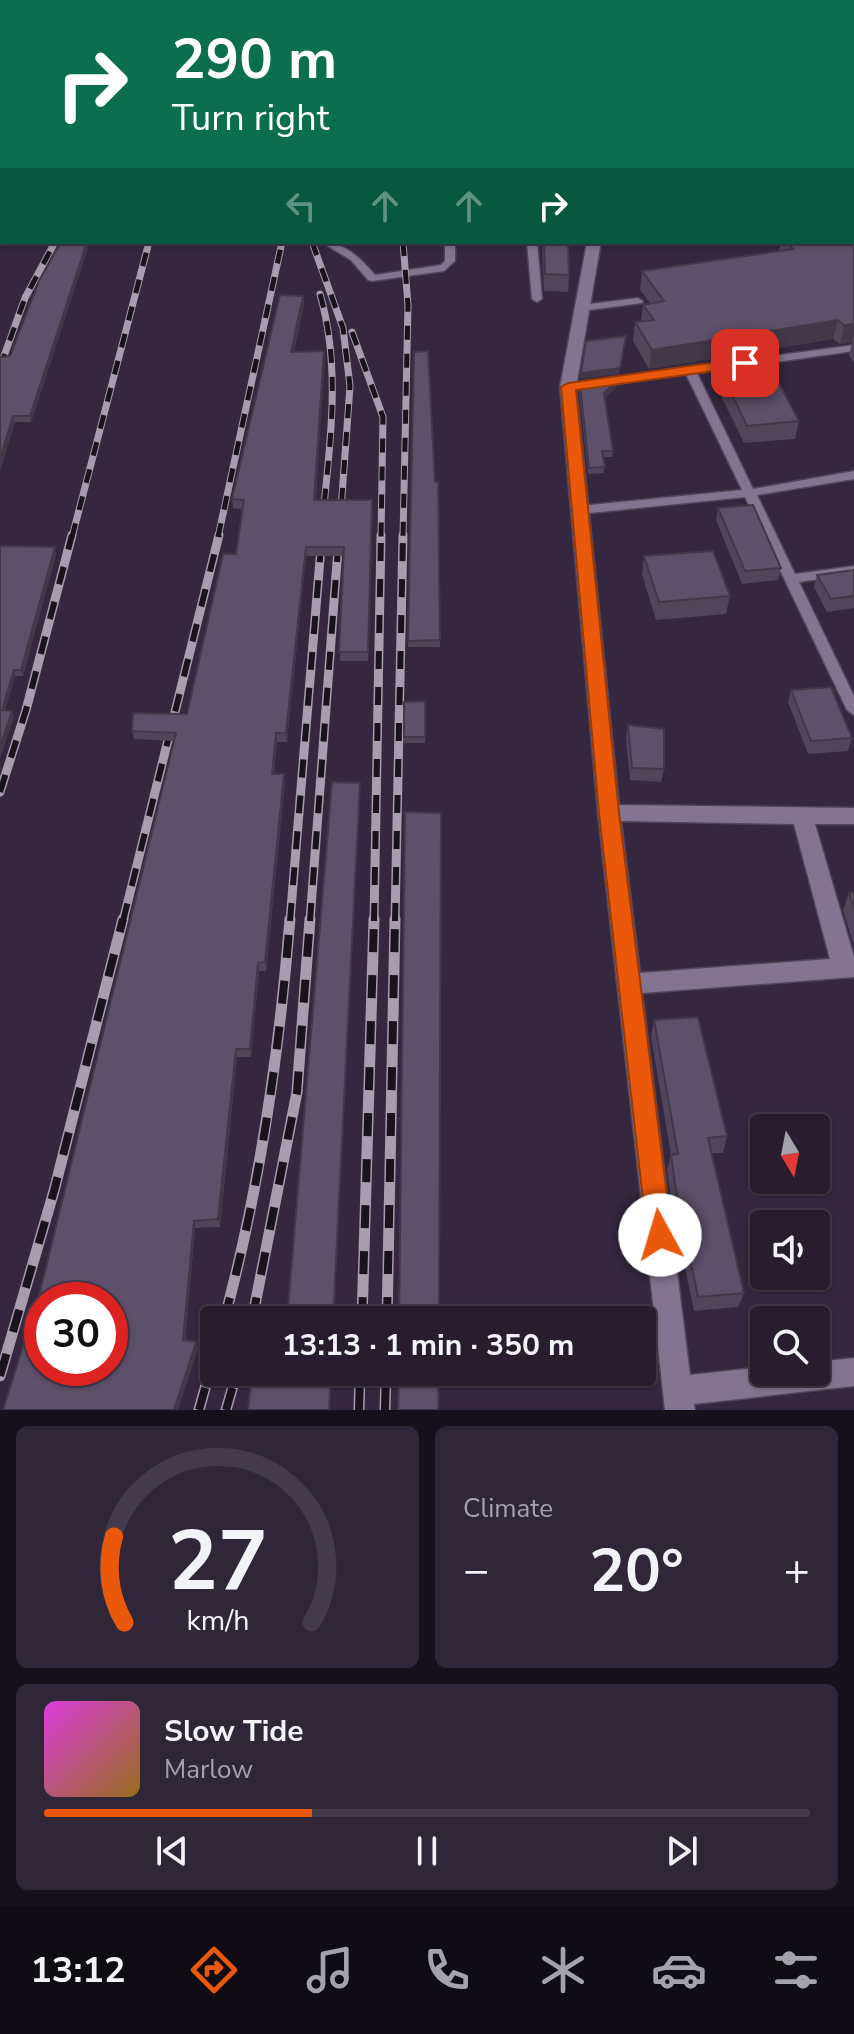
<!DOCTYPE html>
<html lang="en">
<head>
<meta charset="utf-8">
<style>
  body { margin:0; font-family:"Nunito Sans",sans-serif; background:#2f2637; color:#f1f3f6; height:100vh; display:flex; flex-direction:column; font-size:30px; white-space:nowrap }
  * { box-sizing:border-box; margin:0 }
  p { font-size:26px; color:#a4a2aa }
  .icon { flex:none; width:44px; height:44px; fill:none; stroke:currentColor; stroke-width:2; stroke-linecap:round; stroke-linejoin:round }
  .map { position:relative; height:1410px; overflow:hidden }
  .drawer { display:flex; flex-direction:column; gap:16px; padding:16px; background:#15101a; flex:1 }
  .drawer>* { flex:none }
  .banner { position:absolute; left:0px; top:0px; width:854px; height:244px; box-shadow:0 2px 6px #0004,0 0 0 2px #433b4b; background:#0b6e4f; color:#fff; overflow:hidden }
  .needle { width:52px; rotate:170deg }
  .controls { position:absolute; left:750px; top:1114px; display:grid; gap:16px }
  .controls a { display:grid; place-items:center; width:80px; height:80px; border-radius:8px; background:#271d2f; box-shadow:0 2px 6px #0004,0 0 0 2px #433b4b; font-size:40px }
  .speed { position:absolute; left:24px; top:1282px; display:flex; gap:16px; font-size:40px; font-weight:700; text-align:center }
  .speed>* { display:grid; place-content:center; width:104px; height:104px; border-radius:50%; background:#271d2f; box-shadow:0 2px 6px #0004,0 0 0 2px #433b4b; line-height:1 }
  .speed .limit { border:12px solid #d22; background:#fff; color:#111 }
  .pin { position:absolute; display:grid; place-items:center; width:68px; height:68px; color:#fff; margin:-34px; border-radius:16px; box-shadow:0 4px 12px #0006 }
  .me { position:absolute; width:88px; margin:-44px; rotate:354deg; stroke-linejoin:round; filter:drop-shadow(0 0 6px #0008) }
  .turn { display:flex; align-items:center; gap:28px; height:168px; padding:0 40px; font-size:36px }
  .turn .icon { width:104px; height:104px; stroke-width:2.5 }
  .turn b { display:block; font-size:56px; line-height:68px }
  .lanes { display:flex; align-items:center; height:76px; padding:0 40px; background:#0003; justify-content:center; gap:40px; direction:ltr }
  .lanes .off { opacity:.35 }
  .big { font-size:60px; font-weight:700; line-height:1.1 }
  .drawer .card { flex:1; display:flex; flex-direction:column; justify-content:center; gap:12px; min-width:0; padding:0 28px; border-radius:12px; background:#2f2637 }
  .drawer .dial { align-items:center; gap:0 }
  .dial svg { height:208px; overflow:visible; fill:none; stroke:#433b4b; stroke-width:7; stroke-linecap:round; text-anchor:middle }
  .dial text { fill:#f1f3f6; stroke:none }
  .song { display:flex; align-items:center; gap:24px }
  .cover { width:96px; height:96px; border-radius:12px; background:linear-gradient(135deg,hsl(300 70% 55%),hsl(40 70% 35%)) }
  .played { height:8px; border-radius:4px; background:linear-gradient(90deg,#ea580c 35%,#433b4b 35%) }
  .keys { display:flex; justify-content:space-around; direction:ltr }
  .heat { display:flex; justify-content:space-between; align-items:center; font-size:44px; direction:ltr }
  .drawer .tiles { flex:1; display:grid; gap:16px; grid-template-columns:1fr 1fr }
  .card:last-child { grid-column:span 2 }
  .trip { position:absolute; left:200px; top:1306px; width:456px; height:80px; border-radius:8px; background:#271d2f; box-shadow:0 2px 6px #0004,0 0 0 2px #433b4b; font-weight:700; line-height:80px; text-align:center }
  .dock { display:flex; height:128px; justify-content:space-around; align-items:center; background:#100c13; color:#a4a2aa }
  .dock .icon { width:56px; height:56px }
  .dock .current { color:#ea580c }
  .dock b { font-size:36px; color:#f1f3f6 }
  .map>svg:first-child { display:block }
</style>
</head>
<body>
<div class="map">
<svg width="854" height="1410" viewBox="0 0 854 1410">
  <rect width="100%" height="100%" fill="#34273f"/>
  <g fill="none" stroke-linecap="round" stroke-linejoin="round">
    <g stroke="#4f4459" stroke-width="3">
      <g id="service">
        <rect x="216" y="0" width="8" height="2"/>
        <rect x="852" y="30" width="2" height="4"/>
        <rect x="0" y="137" width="2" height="6"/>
        <path d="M321 242C345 242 360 258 375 275L441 265 445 261V242H455V261L444 271 372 281 368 280 351 260Z"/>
        <path d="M527 242H537L542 299 537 302 532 299Z"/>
        <path d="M638 298 643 301 642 303 582 311 577 308 582 305Z"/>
        <path d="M854 345V351L697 373 753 489 854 471V479L757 495 795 574 854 566V574L799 582 854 696V715L847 710 745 497 580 514 574 510 580 506 742 490 686 374 568 390 562 387 568 384Z"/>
      </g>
    </g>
    <g stroke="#4f4459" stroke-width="3">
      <g id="minor">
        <rect x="852" y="165" width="2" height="8"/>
        <rect x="852" y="191" width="2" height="8"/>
        <rect x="852" y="216" width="2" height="8"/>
        <path d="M587 242H601L576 387 619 805 854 808V824H815L854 957V977L642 993 690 1375 764 1367V1372H816V1362L854 1358V1386L694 1404 695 1410H665L598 813 560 387ZM621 821 794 824 830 959 640 973Z"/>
      </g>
    </g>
    <g stroke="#4f4459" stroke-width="3">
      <g id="primary">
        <path d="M574 0H586L587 2H575Z"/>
        <path d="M852 134 854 135V143L852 142Z"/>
      </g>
    </g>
    <use href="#service" fill="#837591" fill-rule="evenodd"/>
    <use href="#minor" fill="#837591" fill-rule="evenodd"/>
    <use href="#primary" fill="#94a575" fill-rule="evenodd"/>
    <g stroke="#a79db0" stroke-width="7">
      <g id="rail-far2">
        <path d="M312 242 343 328 350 386 339 537"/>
        <path d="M403 242 408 305 403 537"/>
        <path d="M320 294C343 374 328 455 321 537"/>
        <path d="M352 332 383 417 381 537"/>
        <path d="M0 367 25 298 55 242"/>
        <path d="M72 537 149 242"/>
        <path d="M218 537 282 242"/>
      </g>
    </g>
    <g stroke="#a79db0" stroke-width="9">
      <g id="rail-far1">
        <path d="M0 792 26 710 72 535"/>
        <path d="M123 921 219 535"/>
        <path d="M290 921 322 535"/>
        <path d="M310 921 339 535"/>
        <path d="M374 921 381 535"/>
        <path d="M395 921 403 535"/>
      </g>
    </g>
    <g stroke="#a79db0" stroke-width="11">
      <g id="rail">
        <path d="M224 1320C260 1188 279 1055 290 919"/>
        <path d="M252 1320 297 1092 310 919"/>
        <path d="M362 1320 374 919"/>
        <path d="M387 1320 395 919"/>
        <path d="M0 1376 54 1191 123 919"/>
        <path d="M199 1410 214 1356"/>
        <path d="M226 1410 237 1372"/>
        <path d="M359 1410 360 1372"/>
        <path d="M385 1410 386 1372"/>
      </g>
    </g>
    <use href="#rail-far2" stroke="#19131e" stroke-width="5" stroke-dasharray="14" stroke-linecap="butt"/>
    <use href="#rail-far1" stroke="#19131e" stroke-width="6" stroke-dasharray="18" stroke-linecap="butt"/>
    <use href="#rail" stroke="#19131e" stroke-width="8" stroke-dasharray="23" stroke-linecap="butt"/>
  </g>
  <g fill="#50455b">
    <path d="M386 0H574L576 2H387Z"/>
    <rect x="0" y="29" width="2" height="75"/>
    <path d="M2 141V175H1L0 148Z"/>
    <path d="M854 228V363L849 355 852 342 840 344 833 339 649 369 633 341 635 322 641 321 643 305 650 303 640 290 642 271 779 251 781 242H852Z"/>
    <path d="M61 242H90L31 422H15L0 471V357L10 356Z"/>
    <path d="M542 242H568L569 275 568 292 544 291Z"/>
    <path d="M303 296 304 304 294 352 324 351 316 500 373 508 368 661H340L344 556H306L287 742H277L274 774 285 783 266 971H259L251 1057H237L220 1227 195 1228 185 1341 196 1342 198 1349 40 1292 174 741 134 739 132 731 187 714 236 554 242 509 233 508 232 499Z"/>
    <path d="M414 352 435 482H438L440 647H408Z"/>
    <path d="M723 376 799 421 795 439 744 443 720 394Z"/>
    <path d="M580 385 617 386 605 398 613 451 612 457H603L604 473 588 474 579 391Z"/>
    <path d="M718 508 781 568 778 580 742 584 716 520Z"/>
    <path d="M0 546 56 554 23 676H15L5 710 14 717 0 758Z"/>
    <path d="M644 556 730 596 726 614 656 620 642 574Z"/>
    <path d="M854 570V608L827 612 814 587 817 575Z"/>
    <path d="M791 690 852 738 848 751 808 754 788 702Z"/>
    <path d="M425 701V743H404V702Z"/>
    <path d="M628 725 664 769 661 782 630 780 626 738Z"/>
    <path d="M849 893H854V946L843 910Z"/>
    <path d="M654 1020 727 1136 723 1153H711L744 1293 738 1307 694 1311 671 1199 667 1170 671 1155 651 1037Z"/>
  </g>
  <g fill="#41384a">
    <path d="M87 242H90L31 422 30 416Z"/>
    <path d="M303 296 304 304 292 361 291 352Z"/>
    <path d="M838 320 833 339 649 369 652 350Z"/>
    <path d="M854 324V337L853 336 852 342 840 344 844 325Z"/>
    <path d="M626 336 619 374 580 379 581 373Z"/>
    <path d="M324 351 325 360 315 508 314 500Z"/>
    <path d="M617 380V386L604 399V393Z"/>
    <path d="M13 416 15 422 0 471V459Z"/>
    <path d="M55 547 56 554 23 676 21 670Z"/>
    <path d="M306 547V556L287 742 286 733Z"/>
    <path d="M14 670 15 676 3 717 2 710Z"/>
    <path d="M12 711 14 717 0 758V746Z"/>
    <path d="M276 733 277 742 273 783 272 774Z"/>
    <path d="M284 774 285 783 266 971 265 962Z"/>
    <path d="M360 783 334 1320H333Z"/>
    <path d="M258 963 259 971 251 1057 250 1049Z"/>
    <path d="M236 1049 237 1057 220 1227 218 1219Z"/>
    <path d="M194 1221 195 1228 185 1347 183 1340Z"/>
    <path d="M196 1342 198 1349 178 1410H174Z"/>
  </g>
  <g fill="#5d506a" stroke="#41384a" stroke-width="2" fill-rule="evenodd">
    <path d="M55 0 113 2H54Z"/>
    <path d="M397 0H574L576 2H398Z"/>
    <path d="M638 0H806L807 2H639Z"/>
    <rect x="0" y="29" width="2" height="59"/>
    <path d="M2 141V158H0V148Z"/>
    <path d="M852 226 854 228V324L844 325 838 320 652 350 635 322 654 320 643 305 664 301 642 271 793 249 787 242H852Z"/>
    <path d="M61 242H87L30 416H13L0 459V357L10 356 39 281Z"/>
    <path d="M544 242H568L569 275 545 274Z"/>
    <path d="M280 295 303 296 291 352 324 351 314 500H372L368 652H339L344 547H306L286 733H276L272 774H284L265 962 258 963 250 1049H236L218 1219 194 1221 183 1340 196 1342 174 1410H3L40 1292 176 733 132 731 133 713 187 714 223 554H236L244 500 232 499ZM42 1300H110V1368H42Z"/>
    <path d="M626 336 620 368 581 373 586 341Z"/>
    <path d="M428 351 435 482H438L440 640 408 641 414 352Z"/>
    <path d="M773 372 799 421 747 426 723 376Z"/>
    <path d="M617 380 604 393 613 451H602L605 467 589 468 580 385Z"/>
    <path d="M753 505 781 568 745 571 718 508Z"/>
    <path d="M0 546 55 547 21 670H14L2 710 12 711 0 746Z"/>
    <path d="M713 551 730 596 659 602 644 556Z"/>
    <path d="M854 570V596L831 599 817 575Z"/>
    <path d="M831 687 852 738 811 741 791 690Z"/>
    <path d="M425 701V737H404V702Z"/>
    <path d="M628 725 664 729V769L632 768Z"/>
    <path d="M332 782 360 783 333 1320H287Z"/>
    <path d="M405 812 441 813 439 1320H399Z"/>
    <path d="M849 893H854V908Z"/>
    <path d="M698 1017 727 1136 708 1138 744 1293 698 1297 675 1184 671 1155 678 1154 654 1020Z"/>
    <path d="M252 1372H331L329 1410H248Z"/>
    <path d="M399 1372H439L438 1410H398Z"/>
  </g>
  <path fill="#ea580c" stroke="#983908" stroke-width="2" d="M745 358 752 363 750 366 576 390 619 813 672 1235 668 1243 660 1246 651 1243 647 1235 599 813 561 387 568 383Z"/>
</svg>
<div class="controls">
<a><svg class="needle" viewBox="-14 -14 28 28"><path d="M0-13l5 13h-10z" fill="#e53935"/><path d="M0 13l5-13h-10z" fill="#a4a2aa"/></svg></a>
<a><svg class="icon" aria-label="sound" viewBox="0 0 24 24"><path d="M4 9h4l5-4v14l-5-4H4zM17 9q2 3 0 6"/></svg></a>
<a><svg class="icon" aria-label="search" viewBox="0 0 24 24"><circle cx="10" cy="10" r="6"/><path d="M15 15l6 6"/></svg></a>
</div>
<div class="speed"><div class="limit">30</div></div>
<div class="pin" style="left:745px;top:363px;background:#d93025"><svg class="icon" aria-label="arrive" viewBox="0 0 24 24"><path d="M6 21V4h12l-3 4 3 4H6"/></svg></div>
<svg class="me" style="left:660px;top:1235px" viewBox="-20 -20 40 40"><circle r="19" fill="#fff"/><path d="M0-13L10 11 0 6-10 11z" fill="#ea580c"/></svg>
<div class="trip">13:13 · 1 min · 350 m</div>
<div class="banner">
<div class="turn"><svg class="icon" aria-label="right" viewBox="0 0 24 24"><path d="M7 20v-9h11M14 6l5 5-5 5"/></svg><div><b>290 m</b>Turn right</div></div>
<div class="lanes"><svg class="icon off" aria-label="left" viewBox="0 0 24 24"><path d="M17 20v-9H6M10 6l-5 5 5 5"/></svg><svg class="icon off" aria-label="ahead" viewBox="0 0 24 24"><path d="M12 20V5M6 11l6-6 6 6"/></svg><svg class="icon off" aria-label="ahead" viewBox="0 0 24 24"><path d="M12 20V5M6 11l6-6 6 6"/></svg><svg class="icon" aria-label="right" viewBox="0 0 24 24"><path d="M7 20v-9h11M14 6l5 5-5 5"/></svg></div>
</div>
</div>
<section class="drawer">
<div class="tiles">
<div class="card dial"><svg viewBox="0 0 100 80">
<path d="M14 69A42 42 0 1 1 86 69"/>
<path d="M14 69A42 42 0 0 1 10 36" stroke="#ea580c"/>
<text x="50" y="56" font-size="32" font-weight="700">27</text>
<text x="50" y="72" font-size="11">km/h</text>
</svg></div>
<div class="card"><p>Climate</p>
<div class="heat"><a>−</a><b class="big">20°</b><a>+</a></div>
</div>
<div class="card">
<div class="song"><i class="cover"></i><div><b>Slow Tide</b><p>Marlow</p></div></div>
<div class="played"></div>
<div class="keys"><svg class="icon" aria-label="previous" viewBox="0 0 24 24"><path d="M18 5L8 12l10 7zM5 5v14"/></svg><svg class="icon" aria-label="pause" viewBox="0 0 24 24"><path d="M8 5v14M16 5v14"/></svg><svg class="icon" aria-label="next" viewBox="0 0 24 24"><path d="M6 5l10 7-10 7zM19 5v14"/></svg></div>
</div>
</div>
</section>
<nav class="dock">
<b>13:12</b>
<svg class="icon current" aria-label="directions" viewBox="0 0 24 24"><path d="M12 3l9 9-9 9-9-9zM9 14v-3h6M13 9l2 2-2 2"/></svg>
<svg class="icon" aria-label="music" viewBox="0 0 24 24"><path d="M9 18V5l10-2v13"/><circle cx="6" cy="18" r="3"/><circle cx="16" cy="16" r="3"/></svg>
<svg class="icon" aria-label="phone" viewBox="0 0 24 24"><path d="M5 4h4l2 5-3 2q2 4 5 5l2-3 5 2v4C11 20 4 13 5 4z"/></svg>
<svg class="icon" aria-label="climate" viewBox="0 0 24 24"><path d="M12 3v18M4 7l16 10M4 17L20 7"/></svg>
<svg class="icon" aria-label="car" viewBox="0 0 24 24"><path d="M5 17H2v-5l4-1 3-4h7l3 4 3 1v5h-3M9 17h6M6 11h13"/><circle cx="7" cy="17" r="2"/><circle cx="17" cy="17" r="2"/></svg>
<svg class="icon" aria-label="filters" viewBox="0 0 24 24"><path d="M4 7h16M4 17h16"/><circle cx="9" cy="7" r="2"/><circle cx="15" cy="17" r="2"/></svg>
</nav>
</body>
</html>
